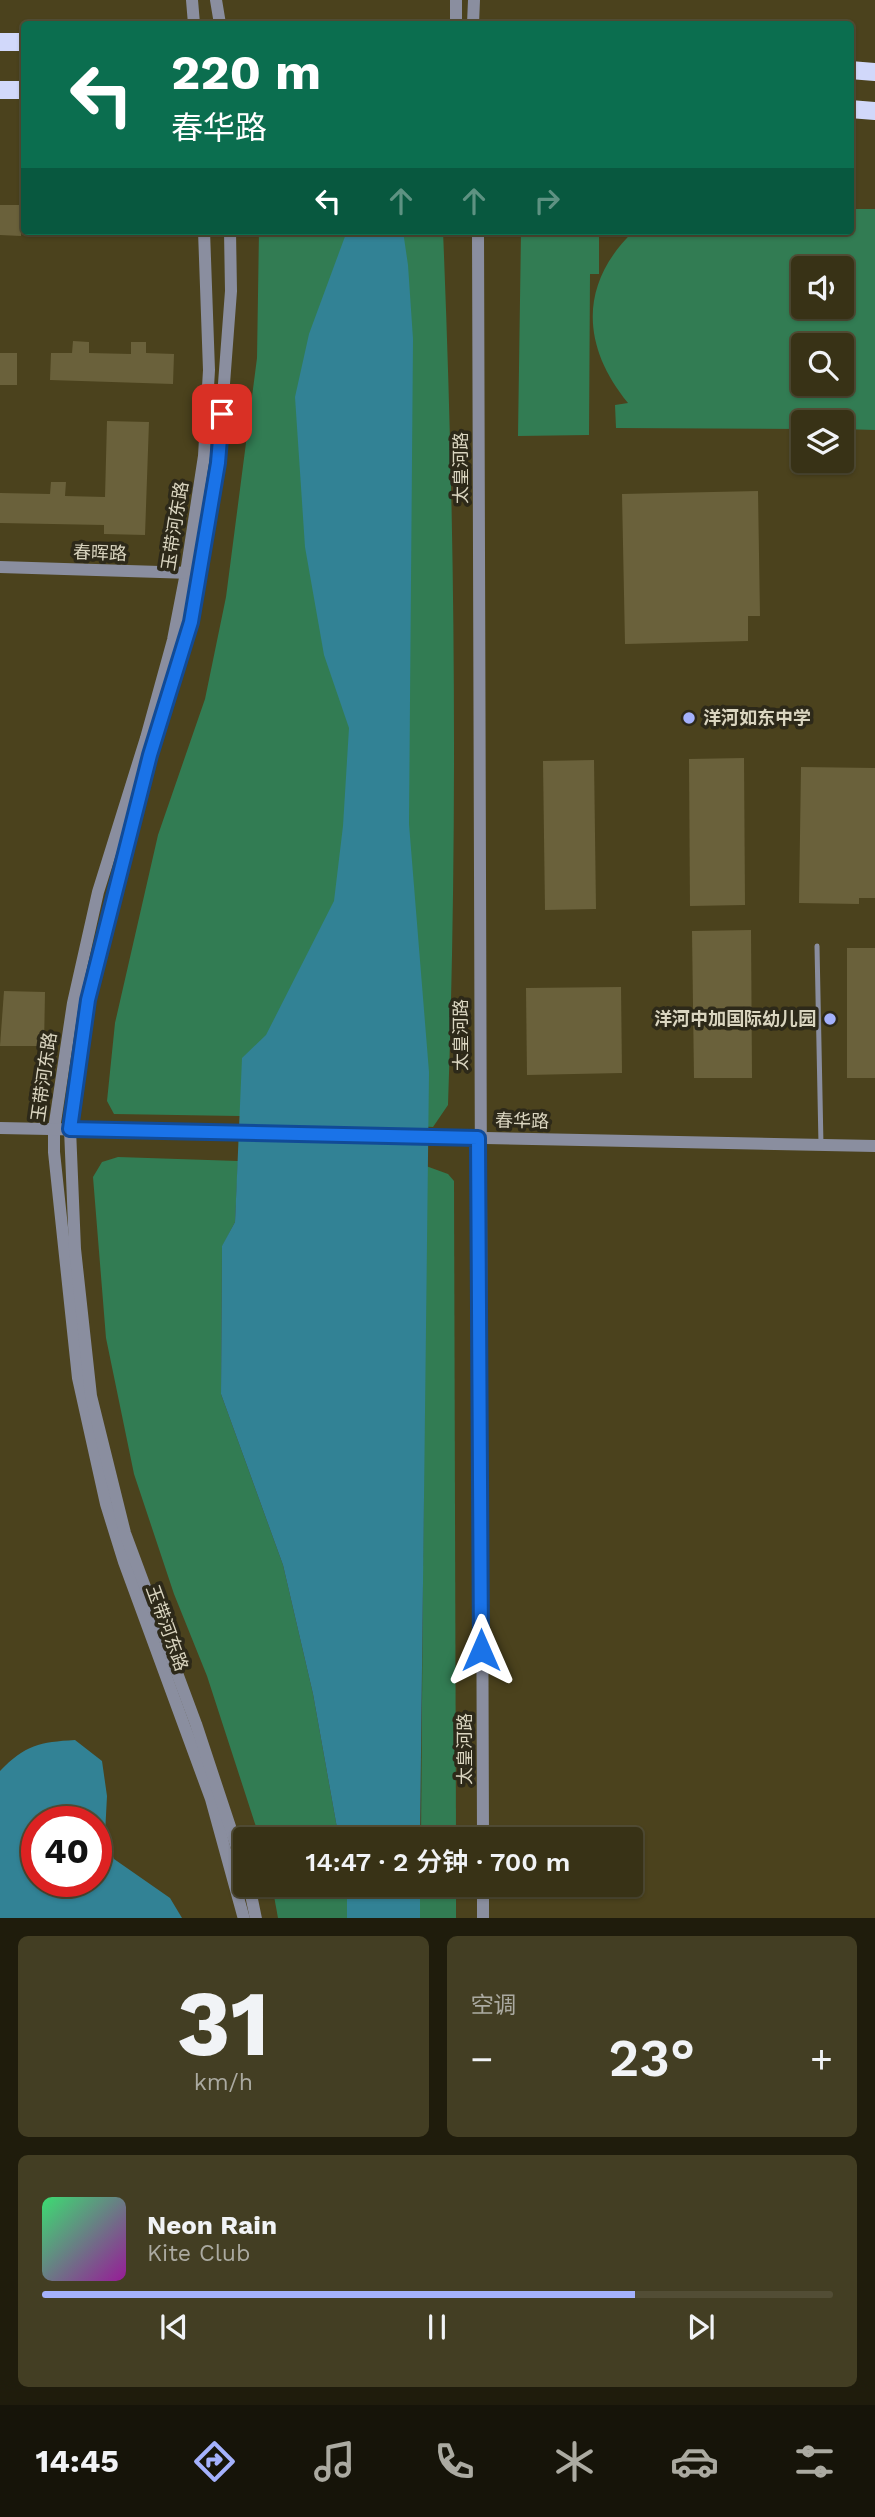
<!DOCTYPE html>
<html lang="zh">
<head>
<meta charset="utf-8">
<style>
  body { margin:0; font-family:"Work Sans","Noto Sans SC",sans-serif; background:#433e23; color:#f1f3f6; height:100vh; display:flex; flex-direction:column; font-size:26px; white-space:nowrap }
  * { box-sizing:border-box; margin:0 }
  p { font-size:23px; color:#abaaa1 }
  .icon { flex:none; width:38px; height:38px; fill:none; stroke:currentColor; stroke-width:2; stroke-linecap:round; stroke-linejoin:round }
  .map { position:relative; height:1918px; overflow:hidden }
  .details { display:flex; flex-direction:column; gap:18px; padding:18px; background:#1f1c0c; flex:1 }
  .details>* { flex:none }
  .banner { position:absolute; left:21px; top:21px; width:833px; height:214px; border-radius:7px; box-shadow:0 2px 5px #0004,0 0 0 2px #524d35; background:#0b6e4f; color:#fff; overflow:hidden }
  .buttons { position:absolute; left:791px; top:256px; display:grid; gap:14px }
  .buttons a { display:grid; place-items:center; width:63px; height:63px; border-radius:7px; background:#383216; box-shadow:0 2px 5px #0004,0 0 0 2px #524d35; font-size:35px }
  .speed { position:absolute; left:21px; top:1806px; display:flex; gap:14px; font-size:35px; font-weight:700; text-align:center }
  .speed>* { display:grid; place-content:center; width:91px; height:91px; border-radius:50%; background:#383216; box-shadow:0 2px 5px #0004,0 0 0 2px #524d35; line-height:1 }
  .speed .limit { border:10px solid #d22; background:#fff; color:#111 }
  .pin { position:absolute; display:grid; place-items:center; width:60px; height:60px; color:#fff; margin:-30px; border-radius:14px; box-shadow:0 4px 10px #0006 }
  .me { position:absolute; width:77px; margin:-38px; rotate:0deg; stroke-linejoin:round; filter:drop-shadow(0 0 5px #0008) }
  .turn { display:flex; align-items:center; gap:24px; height:147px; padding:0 35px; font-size:32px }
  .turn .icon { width:91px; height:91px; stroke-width:2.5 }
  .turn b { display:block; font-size:49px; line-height:60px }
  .lanes { display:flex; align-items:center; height:66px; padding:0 35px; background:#0003; justify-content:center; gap:35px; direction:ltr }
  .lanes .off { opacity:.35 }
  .big { font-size:52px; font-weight:600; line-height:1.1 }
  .details .tile { flex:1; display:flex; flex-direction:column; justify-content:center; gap:10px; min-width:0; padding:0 24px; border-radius:10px; background:#433e23 }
  .details .dial { align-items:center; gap:0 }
  .dial b { font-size:91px; line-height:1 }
  .song { display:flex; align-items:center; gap:21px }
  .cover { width:84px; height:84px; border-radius:10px; background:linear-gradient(135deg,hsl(140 70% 55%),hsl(300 70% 35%)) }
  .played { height:7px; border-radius:4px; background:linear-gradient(90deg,#a4b1fc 75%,#524d35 75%) }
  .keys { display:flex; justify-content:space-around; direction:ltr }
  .heat { display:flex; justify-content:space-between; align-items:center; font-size:38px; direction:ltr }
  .details .tiles { flex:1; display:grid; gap:18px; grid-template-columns:1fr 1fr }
  .tile:last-child { grid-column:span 2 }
  .trip { position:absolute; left:233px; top:1827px; width:410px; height:70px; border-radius:7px; background:#383216; box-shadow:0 2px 5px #0004,0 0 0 2px #524d35; font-weight:600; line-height:70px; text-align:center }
  .dock { display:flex; height:112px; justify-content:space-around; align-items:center; background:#161409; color:#abaaa1 }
  .dock .icon { width:49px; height:49px }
  .dock .on { color:#a4b1fc }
  .dock b { font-size:32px; color:#f1f3f6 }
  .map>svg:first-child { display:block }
</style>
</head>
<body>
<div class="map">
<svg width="875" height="1919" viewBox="0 0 875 1919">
  <rect width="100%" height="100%" fill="#4b421d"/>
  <g fill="#327c53" fill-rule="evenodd">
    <path d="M851 209H875V430L842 429V422H803V429L616 428 615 405 628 403C581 346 579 283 634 231H850ZM803 268H842V306H803ZM803 345H842V383H803Z"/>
    <path d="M259 231H443C455 522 458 814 448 1105L433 1127 239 1116 114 1114 107 1101 115 1023 158 835 205 699 226 597 257 358Z"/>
    <path d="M521 232H599V274H590L589 435 518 436Z"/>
    <path d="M118 1157 238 1161 235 1222 222 1247 221 1394 283 1565 313 1694 339 1839H260L207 1676 174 1594 134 1474 106 1338 93 1177 102 1162Z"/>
    <path d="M426 1166 448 1174 454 1181 456 1839H421Z"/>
    <path d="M272 1885H347V1918H278Z"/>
    <rect x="420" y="1885" width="36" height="33"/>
  </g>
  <g fill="#328295" fill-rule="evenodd">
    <path d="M347 231H403L408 265 413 339 409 824 429 1072 420 1839H339L313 1694 283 1565 221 1394 222 1246 235 1222 242 1058 266 1035 334 901 343 826 349 728 324 655 305 547 295 397 309 334Z"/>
    <path d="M75 1740 102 1761 107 1796 105 1834 114 1859 170 1898 182 1918H0V1771C25 1745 40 1742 75 1740ZM37 1822H96V1881H37Z"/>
    <rect x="347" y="1885" width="73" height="33"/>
  </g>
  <g fill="#6a613b">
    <path d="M0 205H22L21 236 0 235Z"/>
    <path d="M73 341 89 342V353L131 354V342H146V353L174 354 173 384 50 380 51 353H72Z"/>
    <rect x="0" y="353" width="17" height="32"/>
    <path d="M107 421 149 422 145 535 104 534V525L0 523V493L50 494 51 482H66L65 496 105 497Z"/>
    <path d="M758 491 760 616H748V641L625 644 622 494Z"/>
    <path d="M744 758 745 905 690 906 689 759Z"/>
    <path d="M594 760 596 909 545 910 543 761Z"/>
    <path d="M801 767 875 768V898H859V904L799 903Z"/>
    <path d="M751 930 752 1078H694L692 931Z"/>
    <rect x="847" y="948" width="28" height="130"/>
    <path d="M621 987 622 1073 527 1075 526 988Z"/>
    <path d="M4 991 45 992 44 1046H0Z"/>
  </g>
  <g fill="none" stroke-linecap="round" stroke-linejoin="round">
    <path stroke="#8a8e9f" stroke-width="5" d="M817 946 821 1145"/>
    <g stroke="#8a8e9f" stroke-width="12">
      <path d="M192 0 194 24"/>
      <path d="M216 0 220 24"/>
      <path d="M456 24V0"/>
      <path d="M473 24 474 0"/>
      <path d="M204 231 209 370 204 456 186 573 173 640 146 738 98 892 73 1003 54 1129V1152L78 1378 106 1504 124 1562 211 1799 244 1919"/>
      <path d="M230 231 231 291 218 463 191 622 150 755 88 1000 70 1129 75 1249 91 1396 125 1533 196 1724 245 1872"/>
      <path d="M478 231 483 1839"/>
      <path d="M0 567 192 573"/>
      <path d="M0 1128 875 1146"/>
      <path d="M249 1885 256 1919"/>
      <path d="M483 1885V1919"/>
    </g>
    <g stroke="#d1d8fa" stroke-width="18">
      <path d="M0 42H24"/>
      <path d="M850 70 875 72"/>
      <path d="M0 90H24"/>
      <path d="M850 109 875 111"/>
    </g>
  </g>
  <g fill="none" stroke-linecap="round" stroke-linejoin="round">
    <g stroke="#114b97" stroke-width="18">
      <path id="route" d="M222 414 218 463 191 622 150 755 88 1000 70 1129 478 1138 481 1650"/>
    </g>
    <use href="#route" stroke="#1a73e8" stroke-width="12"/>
  </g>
  <g fill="#a4b1fc" stroke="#2d2919" stroke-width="2.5">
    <circle cx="689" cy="718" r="7"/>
    <circle cx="830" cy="1019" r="7"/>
  </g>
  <g text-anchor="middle" stroke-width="7" stroke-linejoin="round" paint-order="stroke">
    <g font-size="18" fill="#dad5c0" stroke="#2d2919">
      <text transform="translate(461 468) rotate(-90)" y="6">太皇河路</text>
      <text transform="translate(175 526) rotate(-81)" y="6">玉带河东路</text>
      <text transform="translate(100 553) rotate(2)" y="6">春晖路</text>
      <text transform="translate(461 1035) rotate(-90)" y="6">太皇河路</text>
      <text transform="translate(44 1077) rotate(-82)" y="6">玉带河东路</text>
      <text transform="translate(522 1121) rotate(1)" y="6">春华路</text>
      <text transform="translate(167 1628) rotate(70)" y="6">玉带河东路</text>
      <text transform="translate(465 1749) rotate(-90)" y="6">太皇河路</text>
    </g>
    <g font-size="18" font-weight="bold" fill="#dad5c0" stroke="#2d2919" text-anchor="start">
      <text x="703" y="724">洋河如东中学</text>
      <text x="816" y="1025" text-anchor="end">洋河中加国际幼儿园</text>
    </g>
  </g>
</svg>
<div class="buttons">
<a><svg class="icon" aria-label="sound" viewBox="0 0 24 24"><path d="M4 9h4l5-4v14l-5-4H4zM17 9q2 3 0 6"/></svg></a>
<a><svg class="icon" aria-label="search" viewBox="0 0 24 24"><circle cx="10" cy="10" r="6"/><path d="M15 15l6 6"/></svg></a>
<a><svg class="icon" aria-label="layers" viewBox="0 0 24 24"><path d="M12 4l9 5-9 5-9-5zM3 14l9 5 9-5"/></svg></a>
</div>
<div class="speed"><div class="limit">40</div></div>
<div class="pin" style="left:222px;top:414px;background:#d93025"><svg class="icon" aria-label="arrive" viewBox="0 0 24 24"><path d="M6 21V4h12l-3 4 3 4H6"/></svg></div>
<svg class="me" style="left:481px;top:1650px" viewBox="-20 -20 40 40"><path d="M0-17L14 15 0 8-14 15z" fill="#1a73e8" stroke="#fff" stroke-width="4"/></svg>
<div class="trip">14:47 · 2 分钟 · 700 m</div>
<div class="banner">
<div class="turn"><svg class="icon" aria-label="left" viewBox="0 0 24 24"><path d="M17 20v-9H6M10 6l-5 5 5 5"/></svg><div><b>220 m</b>春华路</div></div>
<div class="lanes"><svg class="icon" aria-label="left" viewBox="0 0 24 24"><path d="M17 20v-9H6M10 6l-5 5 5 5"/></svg><svg class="icon off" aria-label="ahead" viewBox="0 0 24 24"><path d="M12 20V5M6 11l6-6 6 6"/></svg><svg class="icon off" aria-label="ahead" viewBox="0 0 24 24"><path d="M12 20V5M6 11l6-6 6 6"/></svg><svg class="icon off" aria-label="right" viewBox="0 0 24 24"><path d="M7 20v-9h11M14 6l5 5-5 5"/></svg></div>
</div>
</div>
<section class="details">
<div class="tiles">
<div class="tile dial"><b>31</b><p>km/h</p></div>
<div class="tile"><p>空调</p>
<div class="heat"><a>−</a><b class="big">23°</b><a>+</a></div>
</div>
<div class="tile">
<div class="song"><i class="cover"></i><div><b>Neon Rain</b><p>Kite Club</p></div></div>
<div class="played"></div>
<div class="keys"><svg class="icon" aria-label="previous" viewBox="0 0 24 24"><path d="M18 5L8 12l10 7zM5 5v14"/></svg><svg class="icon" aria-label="pause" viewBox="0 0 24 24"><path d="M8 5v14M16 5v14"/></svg><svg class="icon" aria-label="next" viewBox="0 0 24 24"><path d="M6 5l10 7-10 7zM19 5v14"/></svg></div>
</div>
</div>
</section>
<nav class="dock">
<b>14:45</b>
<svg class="icon on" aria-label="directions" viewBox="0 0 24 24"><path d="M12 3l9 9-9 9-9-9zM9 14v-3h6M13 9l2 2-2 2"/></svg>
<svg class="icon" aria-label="music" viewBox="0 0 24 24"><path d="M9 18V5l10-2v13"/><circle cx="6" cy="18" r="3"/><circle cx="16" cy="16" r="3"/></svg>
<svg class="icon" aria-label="phone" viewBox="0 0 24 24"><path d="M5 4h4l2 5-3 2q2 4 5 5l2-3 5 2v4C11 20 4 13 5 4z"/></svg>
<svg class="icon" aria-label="climate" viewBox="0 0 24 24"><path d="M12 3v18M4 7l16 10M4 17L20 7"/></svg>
<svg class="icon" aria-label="car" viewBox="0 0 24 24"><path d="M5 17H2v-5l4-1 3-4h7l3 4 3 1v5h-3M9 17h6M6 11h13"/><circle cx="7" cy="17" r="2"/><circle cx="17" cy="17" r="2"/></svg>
<svg class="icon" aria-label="filters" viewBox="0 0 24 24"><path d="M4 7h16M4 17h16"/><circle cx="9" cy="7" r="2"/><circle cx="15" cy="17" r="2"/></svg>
</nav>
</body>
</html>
